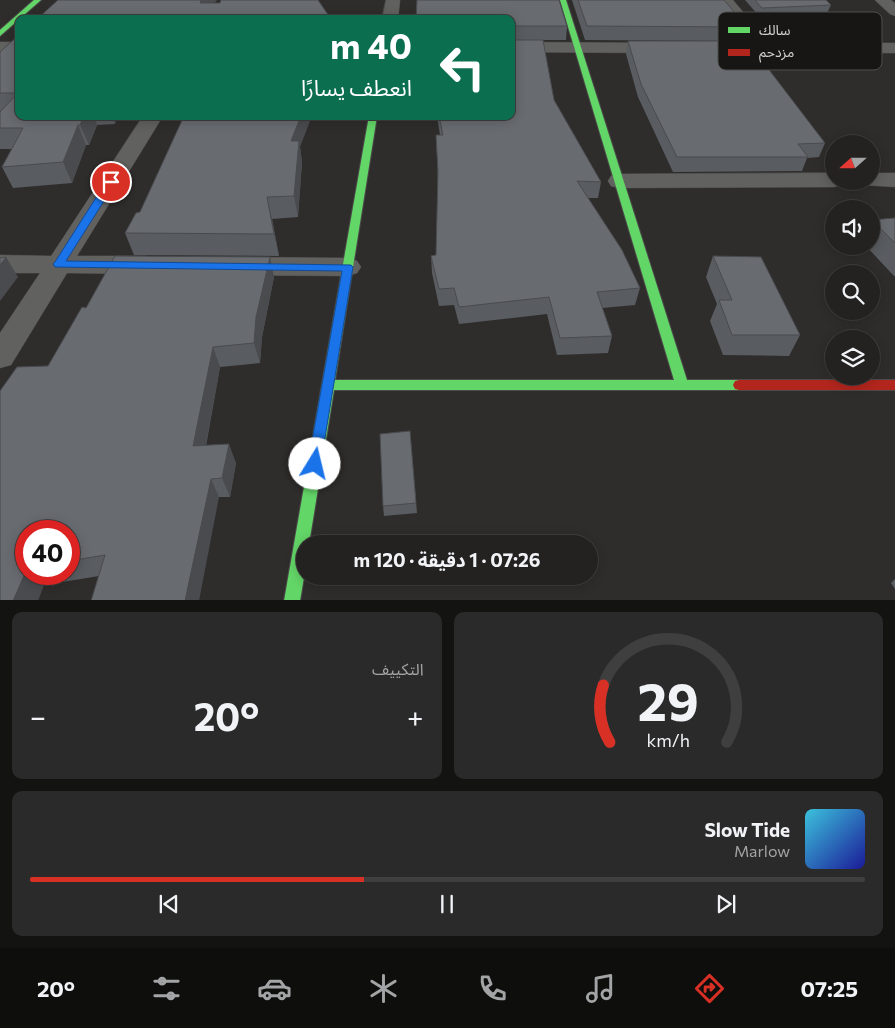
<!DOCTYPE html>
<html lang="ar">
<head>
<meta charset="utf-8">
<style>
  body { margin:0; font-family:Commissioner,"Noto Sans Arabic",sans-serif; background:#2b2a2a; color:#f1f3f6; direction:rtl; height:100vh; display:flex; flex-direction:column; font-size:19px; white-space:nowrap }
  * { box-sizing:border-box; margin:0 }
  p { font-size:16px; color:#a3a4a5 }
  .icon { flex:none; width:28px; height:28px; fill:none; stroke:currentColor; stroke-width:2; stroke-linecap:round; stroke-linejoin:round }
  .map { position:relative; height:600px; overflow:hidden; direction:ltr }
  .drawer { display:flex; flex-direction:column; gap:12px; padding:12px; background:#131312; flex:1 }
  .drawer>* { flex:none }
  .banner { position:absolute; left:15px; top:15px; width:500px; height:105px; border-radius:10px; box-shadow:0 2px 12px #0003,0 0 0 1px #403f3f; direction:rtl; background:#0b6e4f; color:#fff; overflow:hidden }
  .needle { width:32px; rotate:249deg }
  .fabs { position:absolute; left:825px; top:135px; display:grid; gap:10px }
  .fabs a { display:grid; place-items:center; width:55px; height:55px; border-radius:50%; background:#232221; box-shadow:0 2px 12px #0003,0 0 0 1px #403f3f; font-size:25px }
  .speed { position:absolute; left:15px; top:520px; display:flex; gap:10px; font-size:25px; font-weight:700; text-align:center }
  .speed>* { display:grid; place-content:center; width:65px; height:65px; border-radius:50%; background:#232221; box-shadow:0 2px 12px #0003,0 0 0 1px #403f3f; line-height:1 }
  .speed .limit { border:8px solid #d22; background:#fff; color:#111 }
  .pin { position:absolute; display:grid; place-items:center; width:42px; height:42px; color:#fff; margin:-21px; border:2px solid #fff; border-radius:50%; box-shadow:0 1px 5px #0007 }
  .me { position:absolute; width:55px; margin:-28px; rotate:9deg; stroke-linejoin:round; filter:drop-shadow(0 0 4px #0008) }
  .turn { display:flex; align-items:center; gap:18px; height:105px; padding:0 20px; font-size:22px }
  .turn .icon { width:65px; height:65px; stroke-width:2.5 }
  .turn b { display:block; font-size:35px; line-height:42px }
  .big { font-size:38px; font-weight:700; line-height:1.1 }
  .drawer .card { flex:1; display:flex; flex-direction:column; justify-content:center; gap:8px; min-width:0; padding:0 18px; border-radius:10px; background:#2b2a2a }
  .drawer .dial { align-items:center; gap:0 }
  .dial svg { height:130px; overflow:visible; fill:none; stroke:#403f3f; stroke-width:7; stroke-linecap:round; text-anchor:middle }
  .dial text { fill:#f1f3f6; stroke:none }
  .song { display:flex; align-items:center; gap:15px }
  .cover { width:60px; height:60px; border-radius:8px; background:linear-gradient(135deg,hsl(190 70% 55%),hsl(240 70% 35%)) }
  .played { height:5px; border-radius:2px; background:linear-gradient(90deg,#d93025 40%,#403f3f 40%) }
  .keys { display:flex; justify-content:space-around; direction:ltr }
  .heat { display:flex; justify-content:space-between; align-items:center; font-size:28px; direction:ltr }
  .drawer .tiles { flex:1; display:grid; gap:12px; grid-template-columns:1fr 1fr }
  .card:last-child { grid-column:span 2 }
  .trip { position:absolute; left:296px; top:535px; width:302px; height:50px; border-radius:25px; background:#232221; box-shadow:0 2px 12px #0003,0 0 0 1px #403f3f; font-weight:700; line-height:50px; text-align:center; direction:rtl }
  .dock { display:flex; height:80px; justify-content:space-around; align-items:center; background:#0e0e0d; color:#a3a4a5 }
  .dock .icon { width:35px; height:35px }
  .dock .current { color:#d93025 }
  .dock b { font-size:22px; color:#f1f3f6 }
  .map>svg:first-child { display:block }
</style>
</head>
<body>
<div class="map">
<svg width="895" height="601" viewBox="0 0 895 601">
  <rect width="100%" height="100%" fill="#2f2d2c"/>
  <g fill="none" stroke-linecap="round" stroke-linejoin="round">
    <g stroke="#4c4b4a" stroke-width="1">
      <g id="street">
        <path d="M386 0H400L398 19H382Z"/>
        <path d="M718 0H733L769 43H895V53L706 52 704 48 706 44 712 43H751Z"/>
        <path d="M875 0H891L895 3V16L890 14Z"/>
        <rect x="0" y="42" width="19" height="10"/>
        <path d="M511 42 664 43 670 44 672 48 670 52 664 53 511 52Z"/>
        <path d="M143 116H163L77 256H146L155 259 159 265 155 271 146 274 67 273 11 365 0 368V333L40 273H0V255L51 256Z"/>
        <path d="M834 173V181H844L842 185 834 187 619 188 611 186 608 181 611 176 619 174Z"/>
        <path d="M871 173H895V187L863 185 861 181H871Z"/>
        <path d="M234 257 348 258 357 261 361 267 357 273 348 276 234 275 225 272 221 266 225 260Z"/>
      </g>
    </g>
    <g stroke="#4c4b4a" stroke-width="2">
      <g id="fast">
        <path d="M34 0H41L0 36V30Z"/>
        <path d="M560 0H566L687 380H739L743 381 745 385 743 389 739 390H334L309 544H305V571L300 601H284L369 116H377L335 380H674Z"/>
      </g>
    </g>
    <g stroke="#4c4b4a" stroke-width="2">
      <path id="jam" d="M739 380H895V390H739L735 389 733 385 735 381Z"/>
    </g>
    <use href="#street" fill="#616160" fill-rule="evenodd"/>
    <use href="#fast" fill="#63d668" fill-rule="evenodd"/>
    <use href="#jam" fill="#b3261e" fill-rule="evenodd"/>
  </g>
  <g fill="#595c60" fill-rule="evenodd">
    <path d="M572 0H724L747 27 742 41 585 40Z"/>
    <path d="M745 0H826L831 5 827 13 759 16Z"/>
    <path d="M511 19 567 26 566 40H543L554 100 601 182 598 198H588L640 288 635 305 602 308 612 336 608 353 557 355 547 314 459 324 454 305 439 306 432 273 431 256 436 255 438 180 436 135H440L437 116H511Z"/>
    <path d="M19 35V116H141L139 119 116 120 115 124 97 125 89 145H86L72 183 13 188 2 167 12 149H0V52Z"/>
    <path d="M628 41 825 143 819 157 807 158 802 171 673 172 638 97 626 54Z"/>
    <path d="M164 116H182L164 117Z"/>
    <path d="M300 147 302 162 298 217 272 219 279 256 134 255 125 233 140 212Z"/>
    <path d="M895 218V276H894L866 246H871L872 220Z"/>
    <path d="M713 256 800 335 789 356 723 355 710 321 717 304 706 277Z"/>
    <path d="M274 277 262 337 260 363 220 367 206 446 236 463 230 497H219L99 576 44 585 0 601 48 366 86 308ZM26 531H69V574H26Z"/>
    <path d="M410 431 417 513 384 516 383 506Z"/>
    <path d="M895 579V589L891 583Z"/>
  </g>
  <g fill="#494b4e">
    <path d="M201 0H217L204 18 200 1Z"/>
    <path d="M84 116H94L97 125 89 145 80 125Z"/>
    <path d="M112 116H115L116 120 115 124Z"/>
    <path d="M301 116H312L300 147 302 162 298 217 294 196 291 141Z"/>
    <path d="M78 125 86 145 72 183 63 162Z"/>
    <path d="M267 197 272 219 279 256 274 234Z"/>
    <path d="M6 257 18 277 0 301V265Z"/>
    <path d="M270 257 274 277 262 337 260 363 254 343 256 317Z"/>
    <path d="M213 347 220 367 202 465 193 446Z"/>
    <path d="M229 444 236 463 230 497 222 478Z"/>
    <path d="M211 479 219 497 199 601H185Z"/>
    <path d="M26 571V574H33L44 585 38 601H13Z"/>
  </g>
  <g fill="#686b70" stroke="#494b4e">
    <path d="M58 0H201L200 3H220L221 0H318L331 19H37Z"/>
    <path d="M417 0H559L567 26H512L511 27V19H416Z"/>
    <path d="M578 0H724L747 27 587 26Z"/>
    <path d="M755 0H826L831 5 762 8Z"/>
    <path d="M19 35V116H84L80 125H78L63 162 2 167 23 128H0V112L18 93H0V52Z"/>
    <path d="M511 39 512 40H543L554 100 601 182 577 181 622 250 640 288 597 292 612 336 560 338 549 297 459 307 454 288 439 289 431 256 436 255 438 171 436 135H443L439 116H511Z"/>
    <path d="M628 41H743L760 58 825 143 798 144 808 157H677L641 84Z"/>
    <path d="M184 116H301L291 141H299L294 196 267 197 274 234 125 233 136 213 140 212Z"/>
    <path d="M895 218V243L872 220Z"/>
    <path d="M115 256 270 257 256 317 254 343 213 347 193 446 229 444 222 478 211 479 185 601H91L105 555 69 561V531H26V571L13 601H0V391L17 367 48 366 82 307 86 308Z"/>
    <path d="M713 256 761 257 800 335H732L719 300H732Z"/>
    <path d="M6 257 0 265V258Z"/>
    <path d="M410 431 416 503 383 506 380 434Z"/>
  </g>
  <path fill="#1a73e8" stroke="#114b97" d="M111 179 116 182 66 261 351 265 353 267 320 468 315 470 310 468 308 464 342 271 55 267 53 264 55 262 106 182Z"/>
  <rect x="718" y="12" width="164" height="58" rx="8" fill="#171615" stroke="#4f4e4d" stroke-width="1"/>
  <rect x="728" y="27" width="22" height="6" fill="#63d668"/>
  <rect x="728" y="49" width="22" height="7" fill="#b3261e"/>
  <g font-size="14" fill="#d2d1cf">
    <text x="759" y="35">سالك</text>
    <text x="759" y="57">مزدحم</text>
  </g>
</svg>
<div class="fabs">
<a><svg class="needle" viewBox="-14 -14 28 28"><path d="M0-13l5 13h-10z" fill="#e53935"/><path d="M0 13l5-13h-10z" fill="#a3a4a5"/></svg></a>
<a><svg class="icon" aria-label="sound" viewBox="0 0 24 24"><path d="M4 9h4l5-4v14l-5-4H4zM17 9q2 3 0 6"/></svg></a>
<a><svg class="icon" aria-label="search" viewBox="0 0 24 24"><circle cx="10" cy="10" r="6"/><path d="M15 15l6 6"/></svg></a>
<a><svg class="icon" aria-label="layers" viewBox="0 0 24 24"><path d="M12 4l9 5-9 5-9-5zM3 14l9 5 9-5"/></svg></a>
</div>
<div class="speed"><div class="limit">40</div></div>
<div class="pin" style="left:111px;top:182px;background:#d93025"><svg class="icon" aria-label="arrive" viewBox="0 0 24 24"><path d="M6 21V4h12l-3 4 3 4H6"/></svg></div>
<svg class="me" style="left:315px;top:464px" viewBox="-20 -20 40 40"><circle r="19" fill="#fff"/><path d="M0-13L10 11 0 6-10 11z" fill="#1a73e8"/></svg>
<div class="trip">07:26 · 1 دقيقة · 120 m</div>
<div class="banner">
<div class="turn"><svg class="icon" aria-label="left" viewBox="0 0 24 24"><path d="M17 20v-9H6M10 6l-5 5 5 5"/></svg><div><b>40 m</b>انعطف يسارًا</div></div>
</div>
</div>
<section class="drawer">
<div class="tiles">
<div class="card dial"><svg viewBox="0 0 100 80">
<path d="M14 69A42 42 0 1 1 86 69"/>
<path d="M14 69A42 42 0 0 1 10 34" stroke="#d93025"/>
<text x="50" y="56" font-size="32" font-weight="700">29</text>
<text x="50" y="72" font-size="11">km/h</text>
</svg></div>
<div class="card"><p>التكييف</p>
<div class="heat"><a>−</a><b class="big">20°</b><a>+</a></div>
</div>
<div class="card">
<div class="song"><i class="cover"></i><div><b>Slow Tide</b><p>Marlow</p></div></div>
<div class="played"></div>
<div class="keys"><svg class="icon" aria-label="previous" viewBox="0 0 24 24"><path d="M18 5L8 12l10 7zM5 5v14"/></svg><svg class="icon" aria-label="pause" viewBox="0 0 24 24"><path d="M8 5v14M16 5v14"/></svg><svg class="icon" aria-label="next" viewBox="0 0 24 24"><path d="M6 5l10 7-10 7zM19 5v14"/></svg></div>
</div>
</div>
</section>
<nav class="dock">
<b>07:25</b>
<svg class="icon current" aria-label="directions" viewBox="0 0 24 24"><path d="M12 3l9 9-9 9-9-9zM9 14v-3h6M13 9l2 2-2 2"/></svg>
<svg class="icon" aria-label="music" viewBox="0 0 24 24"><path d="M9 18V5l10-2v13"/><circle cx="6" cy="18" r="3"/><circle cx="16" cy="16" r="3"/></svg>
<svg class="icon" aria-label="phone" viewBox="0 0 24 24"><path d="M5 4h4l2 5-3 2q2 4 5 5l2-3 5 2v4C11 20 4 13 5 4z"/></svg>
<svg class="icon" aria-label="climate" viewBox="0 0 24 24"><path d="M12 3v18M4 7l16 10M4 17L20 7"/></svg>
<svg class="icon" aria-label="car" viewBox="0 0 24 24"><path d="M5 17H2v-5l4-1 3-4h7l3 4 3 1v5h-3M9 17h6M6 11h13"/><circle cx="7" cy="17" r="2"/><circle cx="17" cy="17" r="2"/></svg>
<svg class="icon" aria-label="filters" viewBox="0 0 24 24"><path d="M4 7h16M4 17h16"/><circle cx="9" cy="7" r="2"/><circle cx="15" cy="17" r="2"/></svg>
<b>20°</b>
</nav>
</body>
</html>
